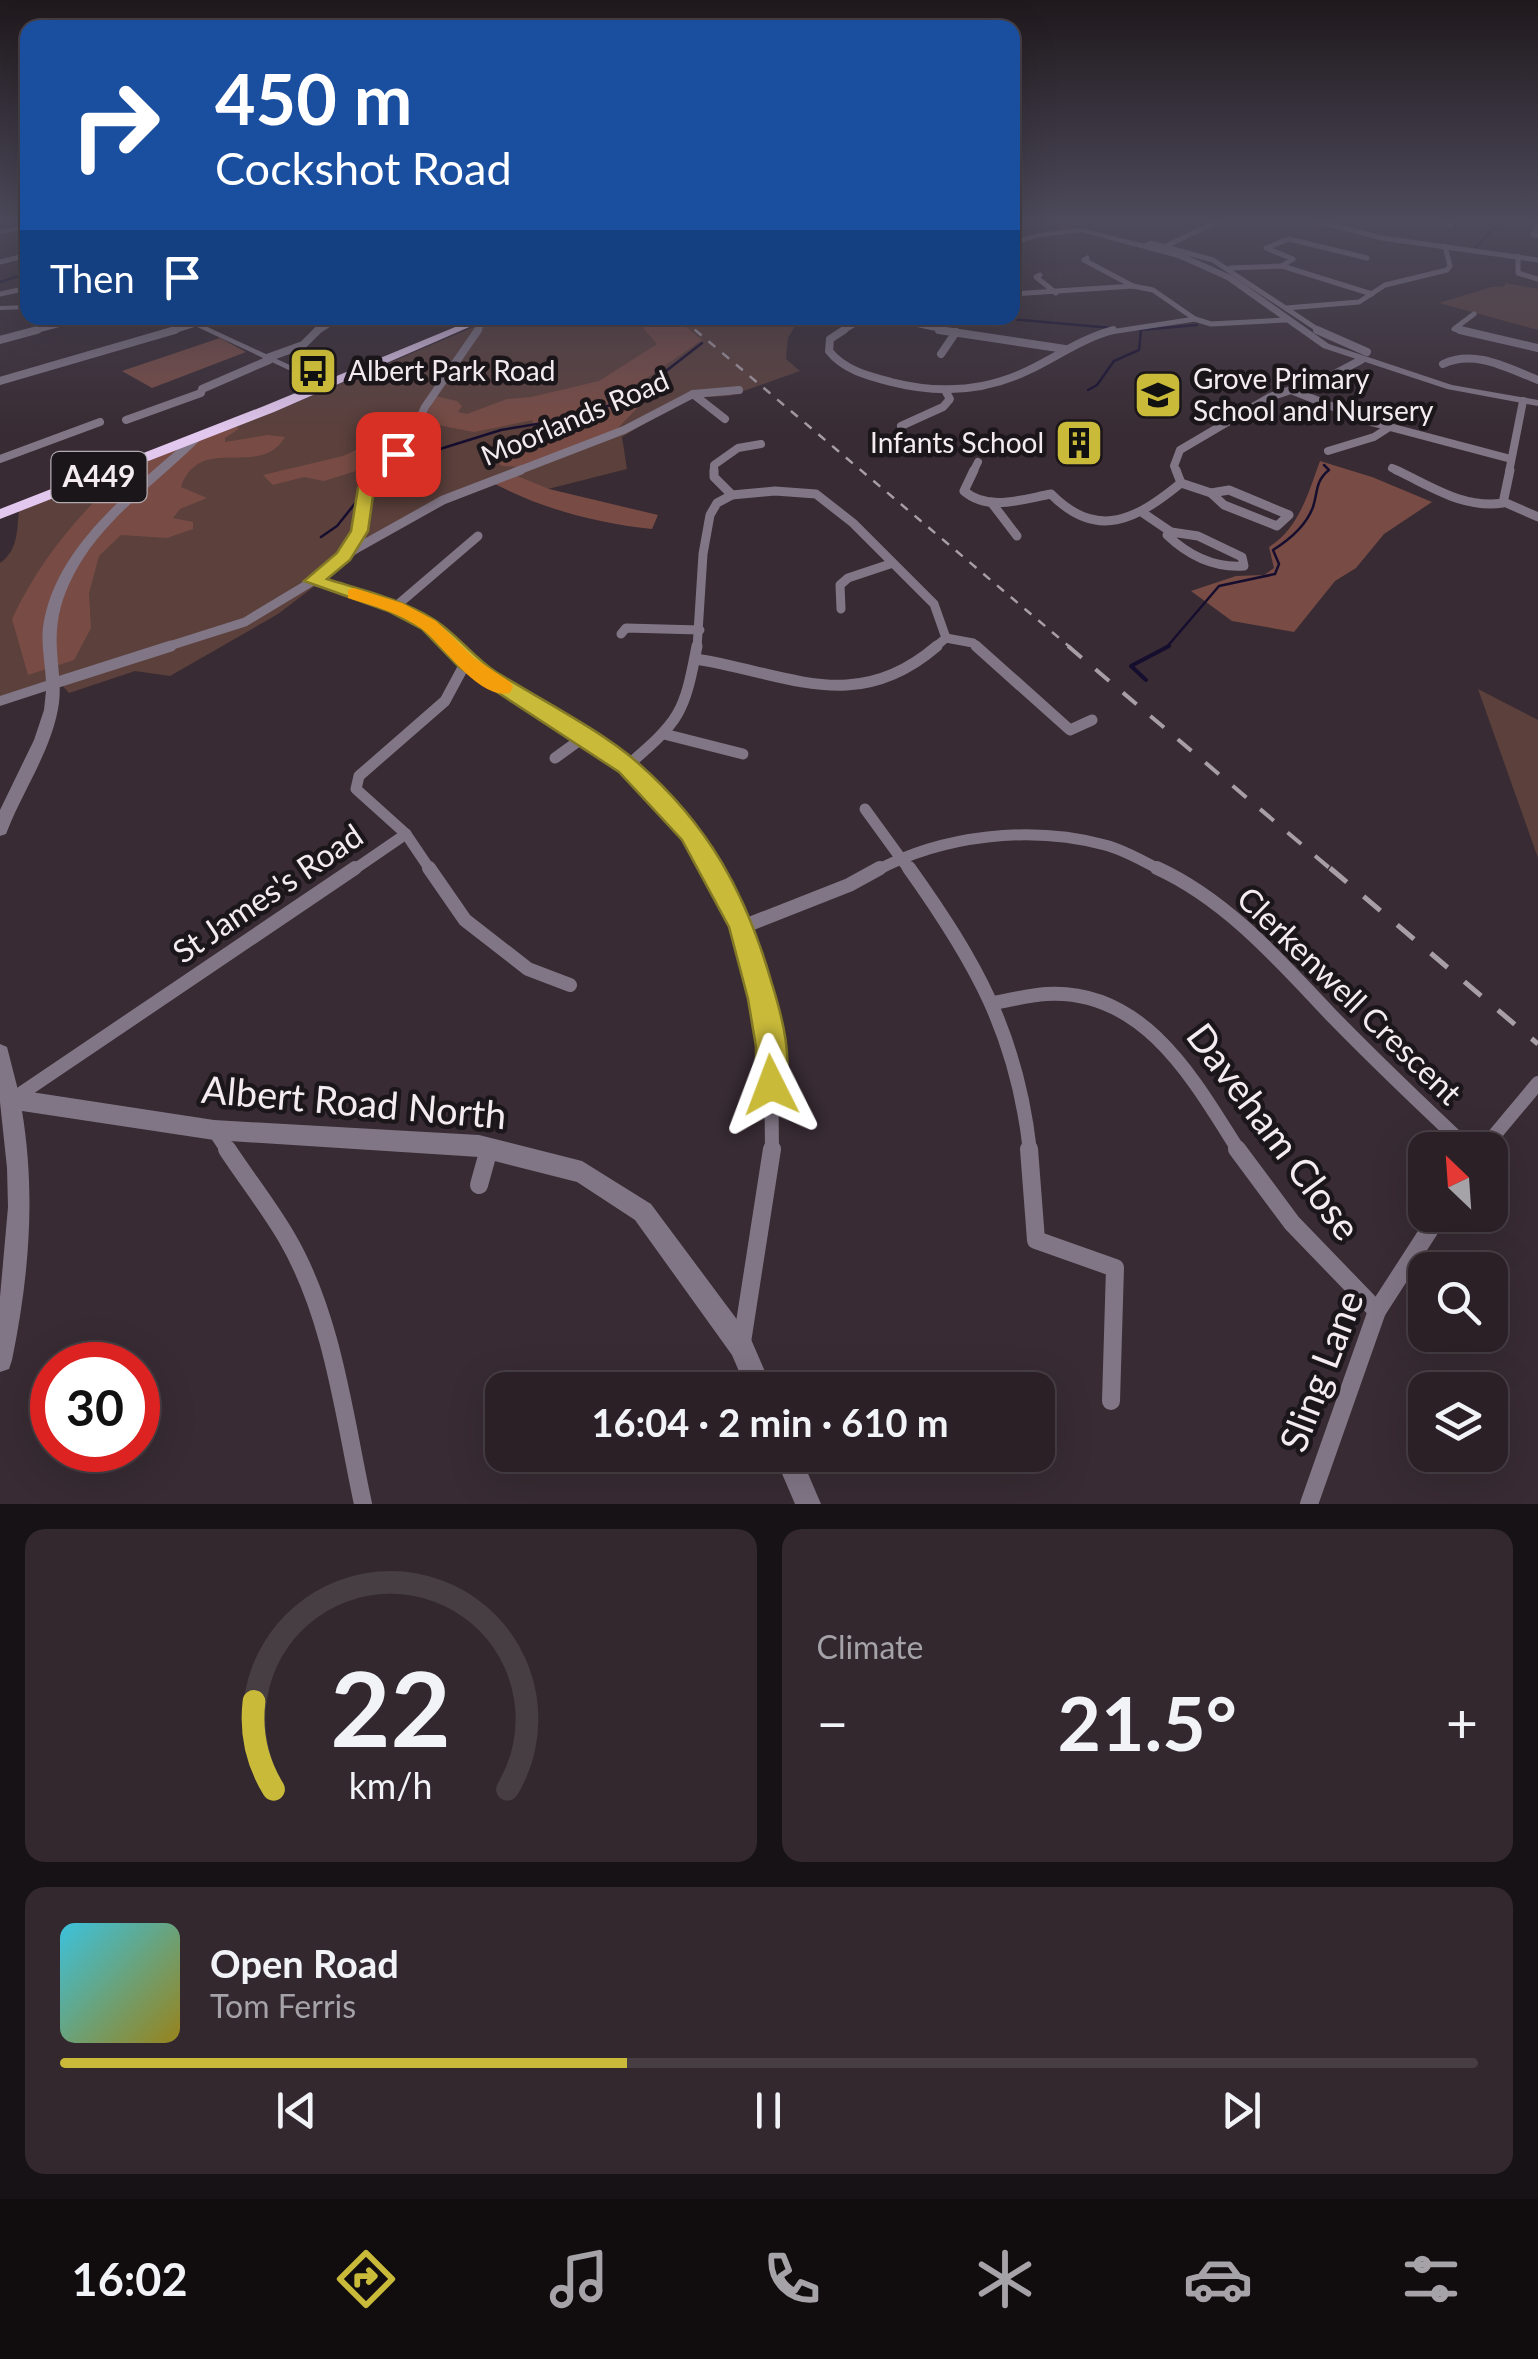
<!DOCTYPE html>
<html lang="en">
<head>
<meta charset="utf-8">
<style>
  body { margin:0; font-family:Lato,sans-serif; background:#32282e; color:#f1f3f6; height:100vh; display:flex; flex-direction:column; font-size:38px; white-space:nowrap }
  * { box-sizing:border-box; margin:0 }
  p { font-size:32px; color:#a5a3a7 }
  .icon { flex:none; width:55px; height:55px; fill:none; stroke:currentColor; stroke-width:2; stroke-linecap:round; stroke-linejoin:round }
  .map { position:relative; height:1504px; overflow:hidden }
  .drawer { display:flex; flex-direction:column; gap:25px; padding:25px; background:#171215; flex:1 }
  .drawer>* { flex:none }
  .guide { position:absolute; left:20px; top:20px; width:1000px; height:305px; border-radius:20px; box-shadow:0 10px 40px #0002,0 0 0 2px #463e43; background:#1a4fa0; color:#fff; overflow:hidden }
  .needle { width:65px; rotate:335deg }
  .controls { position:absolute; left:1408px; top:1132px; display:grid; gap:20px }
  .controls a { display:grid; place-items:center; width:100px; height:100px; border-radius:20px; background:#2a2026; box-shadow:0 10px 40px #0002,0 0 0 2px #463e43; font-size:50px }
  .speed { position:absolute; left:30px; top:1342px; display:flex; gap:20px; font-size:50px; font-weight:700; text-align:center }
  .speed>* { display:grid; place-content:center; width:130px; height:130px; border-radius:50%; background:#2a2026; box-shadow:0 10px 40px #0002,0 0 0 2px #463e43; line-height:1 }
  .speed .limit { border:15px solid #d22; background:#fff; color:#111 }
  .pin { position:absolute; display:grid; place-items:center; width:85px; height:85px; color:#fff; margin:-42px; border-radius:20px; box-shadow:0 5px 15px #0006 }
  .me { position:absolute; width:110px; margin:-55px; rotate:357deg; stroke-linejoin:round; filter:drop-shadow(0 0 8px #0008) }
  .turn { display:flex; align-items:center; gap:35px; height:210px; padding:0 30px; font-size:45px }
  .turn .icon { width:130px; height:130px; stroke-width:2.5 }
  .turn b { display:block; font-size:70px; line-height:85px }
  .then { display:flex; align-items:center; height:95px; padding:0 30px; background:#0003; gap:20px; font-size:38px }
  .big { font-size:75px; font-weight:700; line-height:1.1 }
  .drawer .tile { flex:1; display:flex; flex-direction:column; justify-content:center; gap:15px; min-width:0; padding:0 35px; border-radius:20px; background:#32282e }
  .drawer .dial { align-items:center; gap:0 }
  .dial svg { height:260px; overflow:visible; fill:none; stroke:#463e43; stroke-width:7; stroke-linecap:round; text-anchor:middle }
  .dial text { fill:#f1f3f6; stroke:none }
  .song { display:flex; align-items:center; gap:30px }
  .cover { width:120px; height:120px; border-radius:15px; background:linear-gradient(135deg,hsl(190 70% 55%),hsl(50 70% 35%)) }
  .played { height:10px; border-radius:5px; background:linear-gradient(90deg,#c9ba3a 40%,#463e43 40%) }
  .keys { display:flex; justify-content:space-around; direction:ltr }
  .heat { display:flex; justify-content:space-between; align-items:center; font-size:55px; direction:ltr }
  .drawer .tiles { flex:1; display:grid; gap:25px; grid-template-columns:1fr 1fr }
  .tile:last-child { grid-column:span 2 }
  .trip { position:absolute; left:485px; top:1372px; width:570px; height:100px; border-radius:20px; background:#2a2026; box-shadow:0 10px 40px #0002,0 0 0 2px #463e43; font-weight:700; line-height:100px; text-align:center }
  .dock { display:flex; height:160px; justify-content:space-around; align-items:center; background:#110d0f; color:#a5a3a7 }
  .dock .icon { width:70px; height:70px }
  .dock .on { color:#c9ba3a }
  .dock b { font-size:45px; color:#f1f3f6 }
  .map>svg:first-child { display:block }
</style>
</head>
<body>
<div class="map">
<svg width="1538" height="1504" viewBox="0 0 1538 1504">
  <rect width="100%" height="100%" fill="#382b33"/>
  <g fill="#5b403c">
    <path d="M1505 283 1538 289V330L1439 303 1491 287 1505 286Z"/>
    <path d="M495 318H791L796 324 788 338 786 359 800 371 729 396 688 398 622 437 627 469 548 489 506 474 387 531 278 614 170 676 135 671 69 693 60 683 0 699V563C18 551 17 530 19 510L297 402Z"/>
    <path d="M1478 689 1538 720V858Z"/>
  </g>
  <g fill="#784c45">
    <path d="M643 318H675L702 340 647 378 648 397 616 430 520 467 502 466 488 456 531 429 533 420 474 432 438 425 421 427 435 396 457 401 462 406 458 412 467 414 507 399 531 397 599 381 657 344 643 328 646 324Z"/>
    <path d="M220 338 246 352 152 388 122 371Z"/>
    <path d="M232 426 240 428 225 438V442L268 435 285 437C260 480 200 432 181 487L207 498 180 509 173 518 193 522V529L167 538 121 535 99 556 89 593 91 628 74 660 28 675 12 619C32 576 60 537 93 503 108 489 130 481 139 462Z"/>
    <path d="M408 426 399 449 356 471 324 481 304 477 273 485 263 475 343 456Z"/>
    <path d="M1320 461 1372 477 1432 502 1384 534 1356 568 1335 581 1294 632 1232 621 1191 591 1236 576 1264 575 1274 568 1269 547C1299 528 1308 494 1320 461Z"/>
    <path d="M515 475 549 489 658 515 652 529C595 523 543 509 493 483Z"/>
  </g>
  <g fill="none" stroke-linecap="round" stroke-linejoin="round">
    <g stroke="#160e2e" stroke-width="2.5">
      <path d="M1476 247 1501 221"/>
      <path d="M0 282 28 273"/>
      <path d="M999 318 1112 328"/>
      <path d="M1140 330 1197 325"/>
      <path d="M1088 390 1097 385 1114 361 1139 350 1141 330"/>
      <path d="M395 463 501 430 579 417 618 402 652 382 702 343"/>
      <path d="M359 488 378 466"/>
      <path d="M321 537 337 526 357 501"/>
      <path d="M1166 648 1219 586 1275 574 1279 564 1273 550C1289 540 1306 526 1313 507 1318 492 1315 481 1329 470L1324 465"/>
    </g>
    <path stroke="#160e2e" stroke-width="4" d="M1146 680 1131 666 1169 646"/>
    <g stroke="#817686" stroke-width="5">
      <path d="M1316 221 1382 238 1538 260"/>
      <path d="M1444 221 1451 225"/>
      <path d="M1536 222 1538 228 1533 234 1538 236"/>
      <path d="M1145 246 1151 243 1213 260 1323 333"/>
      <path d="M1166 246 1218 221"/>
      <path d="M1518 256V273L1538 279"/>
      <path d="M1087 258 1084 260 1133 286"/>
      <path d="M0 262 28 255"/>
      <path d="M1282 266 1293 259 1266 248 1289 239 1367 258"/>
      <path d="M1230 268 1282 266 1372 294"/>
      <path d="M1040 275 1036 277 1056 293"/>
      <path d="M0 294 28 288"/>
      <path d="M1012 294 1133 286 1153 290 1195 319 1211 324 1286 320"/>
      <path d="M1286 308 1359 302 1385 285 1447 270 1450 266 1445 246"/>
      <path d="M887 318 957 333"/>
      <path d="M27 333 83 318"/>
      <path d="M167 333 214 318"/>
      <path d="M316 333 339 318"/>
      <path d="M476 333 486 318"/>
      <path d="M840 333 865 318"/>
      <path d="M1104 333 1195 319"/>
      <path d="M1471 333 1454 329 1474 314"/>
    </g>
    <g stroke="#817686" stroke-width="8">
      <path d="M844 330 830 339 829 351C844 370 868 376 891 382 938 394 984 392 1029 370 1058 356 1081 339 1113 330"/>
      <path d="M939 330 1065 349"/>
      <path d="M1317 330 1367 352"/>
      <path d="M1460 330 1538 348"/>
      <path d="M0 340 37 330"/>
      <path d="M941 354 956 332"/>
      <path d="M267 358 303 345 318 330"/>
      <path d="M1443 364C1475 349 1507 368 1538 380"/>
      <path d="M0 381 175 330"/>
      <path d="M1291 390 1371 422 1511 459"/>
      <path d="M693 394 725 419"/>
      <path d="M126 420 201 393 202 389 269 360"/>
      <path d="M901 426 943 407 950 399 946 392"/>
      <path d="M1328 451 1374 437 1388 428"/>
      <path d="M0 459 100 422"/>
      <path d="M1392 468 1401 472"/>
      <path d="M378 472 406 449 425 407 478 330"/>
      <path d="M515 472 624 430 693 394 739 390"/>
      <path d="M714 472V465L738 448 761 444"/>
      <path d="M973 472 978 462"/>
      <path d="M1177 472 1174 466 1180 450 1270 397 1327 378 1361 360"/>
      <path d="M1509 472 1523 401"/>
    </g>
    <g stroke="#817686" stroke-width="9">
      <path d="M714 470V477L732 495"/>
      <path d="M974 470 964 491C988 512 1023 499 1051 494 1098 542 1138 518 1181 483L1176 470"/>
      <path d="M1396 470C1431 486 1463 509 1503 503L1510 470"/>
      <path d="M1181 483 1211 493"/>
      <path d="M1229 490 1289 515 1277 526 1224 505 1211 493Z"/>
      <path d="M991 502 1017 536"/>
      <path d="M1504 502 1538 517"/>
      <path d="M1143 513 1171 532"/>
      <path d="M1171 532 1198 536 1242 557 1244 566C1214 568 1189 556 1167 535Z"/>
      <path d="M345 553 360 531 366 488 380 470"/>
      <path d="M313 581C367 598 411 607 452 648"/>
      <path d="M395 607 478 536"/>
      <path d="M841 609 840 585 848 578 890 564"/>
      <path d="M621 634 626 628 700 630"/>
      <path d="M946 638 973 643 979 648"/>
      <path d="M163 648 245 622 313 581 343 556 443 500 521 470"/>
      <path d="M697 648 703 554 710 515 717 503 732 495 775 491 816 494 853 523 934 604 946 638 934 648"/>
    </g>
    <g stroke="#817686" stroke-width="11">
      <path d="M450 646 466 662 627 766 691 833 714 871"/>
      <path d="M976 646 1070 730 1092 720"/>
      <path d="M696 659C789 674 856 716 937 646"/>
      <path d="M55 683 171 646"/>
      <path d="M664 734 743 754"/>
      <path d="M555 758 584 737"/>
      <path d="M627 766C680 720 684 715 697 646"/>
      <path d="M865 809 910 871"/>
      <path d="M406 834 431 871"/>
      <path d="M352 871 406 834 356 789 359 776 445 701 466 662"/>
      <path d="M876 871C942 835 1031 825 1105 845 1125 850 1144 862 1163 871"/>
    </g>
    <g stroke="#817686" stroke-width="14">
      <path d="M429 868 465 920 528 969 570 985"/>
      <path d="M712 868 742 927 771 1047 772 1151"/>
      <path d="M909 868C976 962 1017 1034 1030 1151"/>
      <path d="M1157 868C1227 900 1280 961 1332 1016 1377 1062 1423 1106 1470 1150"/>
      <path d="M742 927 849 885 880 868"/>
      <path d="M993 1003C1011 1000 1029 995 1046 994 1144 988 1194 1080 1239 1151"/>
      <path d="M16 1097 355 868"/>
      <path d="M214 1130 228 1151"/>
      <path d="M1482 1150 1538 1083"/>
    </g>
    <g stroke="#817686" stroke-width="18">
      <path d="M227 1149C246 1178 269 1207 287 1238 333 1317 344 1416 363 1504"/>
      <path d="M1029 1149 1036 1240 1115 1268 1111 1401"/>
      <path d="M1237 1149 1292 1223 1377 1311"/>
      <path d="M479 1185 489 1149"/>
      <path d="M742 1342 772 1149"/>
      <path d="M1309 1504 1377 1311 1439 1215"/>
    </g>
    <g fill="#817686" fill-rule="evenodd">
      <path d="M28 225V229L0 234V230Z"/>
      <path d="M1081 228 1184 254 1233 276 1329 344 1452 385 1538 400V406L1447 389 1323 348 1227 280 1178 258 1081 232 1040 237 1012 245V241L1039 233Z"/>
      <path d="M28 305V309L0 310V306Z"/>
      <path d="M178 318H188L333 385 325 387Z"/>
      <path d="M194 435 203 437C160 482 102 518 73 576 61 599 55 623 57 650 58 671 62 688 58 709 50 752 24 789 8 829L6 834 0 836V810L34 740 44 710 46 691 0 706V696L46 681C45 663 41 644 43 627 55 544 137 486 194 435Z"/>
      <path d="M0 1044 7 1047 18 1090 214 1120 479 1135 582 1161 651 1204 750 1337 773 1390H747L732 1355 635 1220 577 1182 479 1157 214 1140 22 1111C36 1195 29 1277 12 1360L9 1369 0 1372V1297L8 1207 7 1168 0 1102Z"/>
      <path d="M774 1455H800L821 1504H795Z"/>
    </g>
    <path fill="#e2c8ee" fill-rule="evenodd" d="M477 318H490L274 412 0 519V509L264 406Z"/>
    <path stroke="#a89ea5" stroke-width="2.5" stroke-dasharray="9 9" stroke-linecap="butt" d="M681 318 1071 648"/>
    <path stroke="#a89ea5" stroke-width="4" stroke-dasharray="18 18" stroke-linecap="butt" d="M1068 646 1333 871"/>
    <path stroke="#a89ea5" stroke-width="5" stroke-dasharray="22 22" stroke-linecap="butt" d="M1330 868 1538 1044"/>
  </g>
  <linearGradient id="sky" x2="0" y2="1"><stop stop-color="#1f181c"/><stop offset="0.51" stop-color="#4d4a5b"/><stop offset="1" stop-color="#4d4a5b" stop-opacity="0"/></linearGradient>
  <rect width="1538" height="432" fill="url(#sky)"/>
  <path fill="#c9ba3a" stroke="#837926" stroke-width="2.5" d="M393 451 406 454 374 489 368 531 350 560 327 579C362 590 401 599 433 619 456 633 473 657 496 672 538 698 602 731 637 762 709 825 746 893 772 984 782 1016 795 1064 782 1096L771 1100 760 1096 756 1085V1047L748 999 729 927 682 840 619 772 459 667 422 629 388 611 304 581 337 553 351 531 358 488Z"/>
  <path fill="#f59e0b" d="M354 588 402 603 436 621 474 658 510 682 513 687 510 693C480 701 443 645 422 629 400 613 373 606 348 598V590Z"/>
  <defs>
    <g id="bus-square" transform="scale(2.5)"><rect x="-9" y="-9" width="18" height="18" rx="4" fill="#c9ba3a" stroke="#1b1619"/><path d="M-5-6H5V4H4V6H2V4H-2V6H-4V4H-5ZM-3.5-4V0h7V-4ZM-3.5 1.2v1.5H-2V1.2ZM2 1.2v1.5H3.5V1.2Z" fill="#111"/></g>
    <g id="school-square" transform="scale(2.5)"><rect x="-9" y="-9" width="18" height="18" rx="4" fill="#c9ba3a" stroke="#1b1619"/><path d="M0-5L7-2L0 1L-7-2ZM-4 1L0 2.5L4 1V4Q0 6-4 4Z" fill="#111"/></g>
    <g id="building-square" transform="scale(2.5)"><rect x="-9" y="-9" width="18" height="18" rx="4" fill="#c9ba3a" stroke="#1b1619"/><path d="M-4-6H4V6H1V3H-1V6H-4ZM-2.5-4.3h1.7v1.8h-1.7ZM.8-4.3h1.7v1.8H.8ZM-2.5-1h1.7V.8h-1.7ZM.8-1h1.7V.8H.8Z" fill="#111"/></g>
  </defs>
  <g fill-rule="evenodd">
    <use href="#bus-square" x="313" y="371"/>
    <use href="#school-square" x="1158" y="395"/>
    <use href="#building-square" x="1079" y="443"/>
  </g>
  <g text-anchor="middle" stroke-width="9" stroke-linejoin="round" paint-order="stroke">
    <g font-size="28" fill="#f3ebf0" stroke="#1b1619" text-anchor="start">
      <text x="348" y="381">Albert Park Road</text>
      <text x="1193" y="389">Grove Primary<tspan x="1193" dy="32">School and Nursery</tspan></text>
      <text x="1044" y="453" text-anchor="end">Infants School</text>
    </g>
    <g font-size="28" fill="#f3ebf0" stroke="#1b1619">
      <text transform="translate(575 418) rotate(-23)" y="10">Moorlands Road</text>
    </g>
    <rect fill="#1b1619" stroke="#b2abb0" stroke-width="2.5" x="51.5" y="452" width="95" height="50" rx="8"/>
    <g font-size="30" font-weight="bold" fill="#f3ebf0">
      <text x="99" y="487">A449</text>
    </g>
    <g font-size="32" fill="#f3ebf0" stroke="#1b1619">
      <text transform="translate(268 894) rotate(-34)" y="11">St James's Road</text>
      <text transform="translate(1349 996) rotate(44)" y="11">Clerkenwell Crescent</text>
    </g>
    <g font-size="38" fill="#f3ebf0" stroke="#1b1619">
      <text transform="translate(354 1103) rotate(5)" y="13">Albert Road North</text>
      <text transform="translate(1273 1132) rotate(53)" y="13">Daveham Close</text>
      <text transform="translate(1322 1371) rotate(-69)" y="13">Sling Lane</text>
    </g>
  </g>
</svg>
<div class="controls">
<a><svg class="needle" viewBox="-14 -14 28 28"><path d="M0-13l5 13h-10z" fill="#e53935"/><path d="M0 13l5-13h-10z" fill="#a5a3a7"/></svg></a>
<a><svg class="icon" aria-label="search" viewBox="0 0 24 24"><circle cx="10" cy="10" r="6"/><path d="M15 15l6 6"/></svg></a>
<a><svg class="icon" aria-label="layers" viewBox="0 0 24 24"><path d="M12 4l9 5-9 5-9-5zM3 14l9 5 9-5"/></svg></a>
</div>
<div class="speed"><div class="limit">30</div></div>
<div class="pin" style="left:398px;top:454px;background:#d93025"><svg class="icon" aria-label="arrive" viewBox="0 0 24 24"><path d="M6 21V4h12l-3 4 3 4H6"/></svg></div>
<svg class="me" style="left:771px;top:1085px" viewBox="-20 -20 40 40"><path d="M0-17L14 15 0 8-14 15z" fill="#c9ba3a" stroke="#fff" stroke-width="4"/></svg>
<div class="trip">16:04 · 2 min · 610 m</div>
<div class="guide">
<div class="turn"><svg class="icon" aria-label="right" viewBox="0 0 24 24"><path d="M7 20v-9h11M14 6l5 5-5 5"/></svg><div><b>450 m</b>Cockshot Road</div></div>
<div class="then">Then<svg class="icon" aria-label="arrive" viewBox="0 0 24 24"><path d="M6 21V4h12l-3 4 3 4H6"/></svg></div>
</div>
</div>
<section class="drawer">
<div class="tiles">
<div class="tile dial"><svg viewBox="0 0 100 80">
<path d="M14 69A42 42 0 1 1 86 69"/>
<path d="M14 69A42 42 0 0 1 8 42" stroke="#c9ba3a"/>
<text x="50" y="56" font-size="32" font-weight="700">22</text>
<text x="50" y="72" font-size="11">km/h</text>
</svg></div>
<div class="tile"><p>Climate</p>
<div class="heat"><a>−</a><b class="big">21.5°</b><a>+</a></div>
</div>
<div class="tile">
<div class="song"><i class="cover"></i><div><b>Open Road</b><p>Tom Ferris</p></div></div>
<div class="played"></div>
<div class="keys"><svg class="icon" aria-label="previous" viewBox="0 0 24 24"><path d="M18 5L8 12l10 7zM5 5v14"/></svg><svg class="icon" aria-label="pause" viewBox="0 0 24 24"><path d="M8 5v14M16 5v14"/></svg><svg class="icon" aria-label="next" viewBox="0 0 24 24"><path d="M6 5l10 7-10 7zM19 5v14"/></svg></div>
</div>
</div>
</section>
<nav class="dock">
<b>16:02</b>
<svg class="icon on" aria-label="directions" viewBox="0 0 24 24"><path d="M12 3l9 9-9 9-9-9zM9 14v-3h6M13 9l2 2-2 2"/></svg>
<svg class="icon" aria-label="music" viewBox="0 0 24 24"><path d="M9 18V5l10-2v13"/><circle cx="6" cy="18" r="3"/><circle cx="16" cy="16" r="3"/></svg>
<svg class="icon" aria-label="phone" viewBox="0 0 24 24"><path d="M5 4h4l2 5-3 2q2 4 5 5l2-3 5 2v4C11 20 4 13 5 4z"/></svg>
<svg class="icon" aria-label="climate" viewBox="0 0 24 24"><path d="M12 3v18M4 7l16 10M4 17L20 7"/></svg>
<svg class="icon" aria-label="car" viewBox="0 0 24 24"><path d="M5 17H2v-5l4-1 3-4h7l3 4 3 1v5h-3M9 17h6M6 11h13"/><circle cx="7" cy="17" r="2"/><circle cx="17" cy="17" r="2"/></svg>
<svg class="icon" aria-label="filters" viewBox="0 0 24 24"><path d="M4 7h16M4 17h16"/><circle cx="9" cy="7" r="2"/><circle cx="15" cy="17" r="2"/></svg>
</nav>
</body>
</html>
